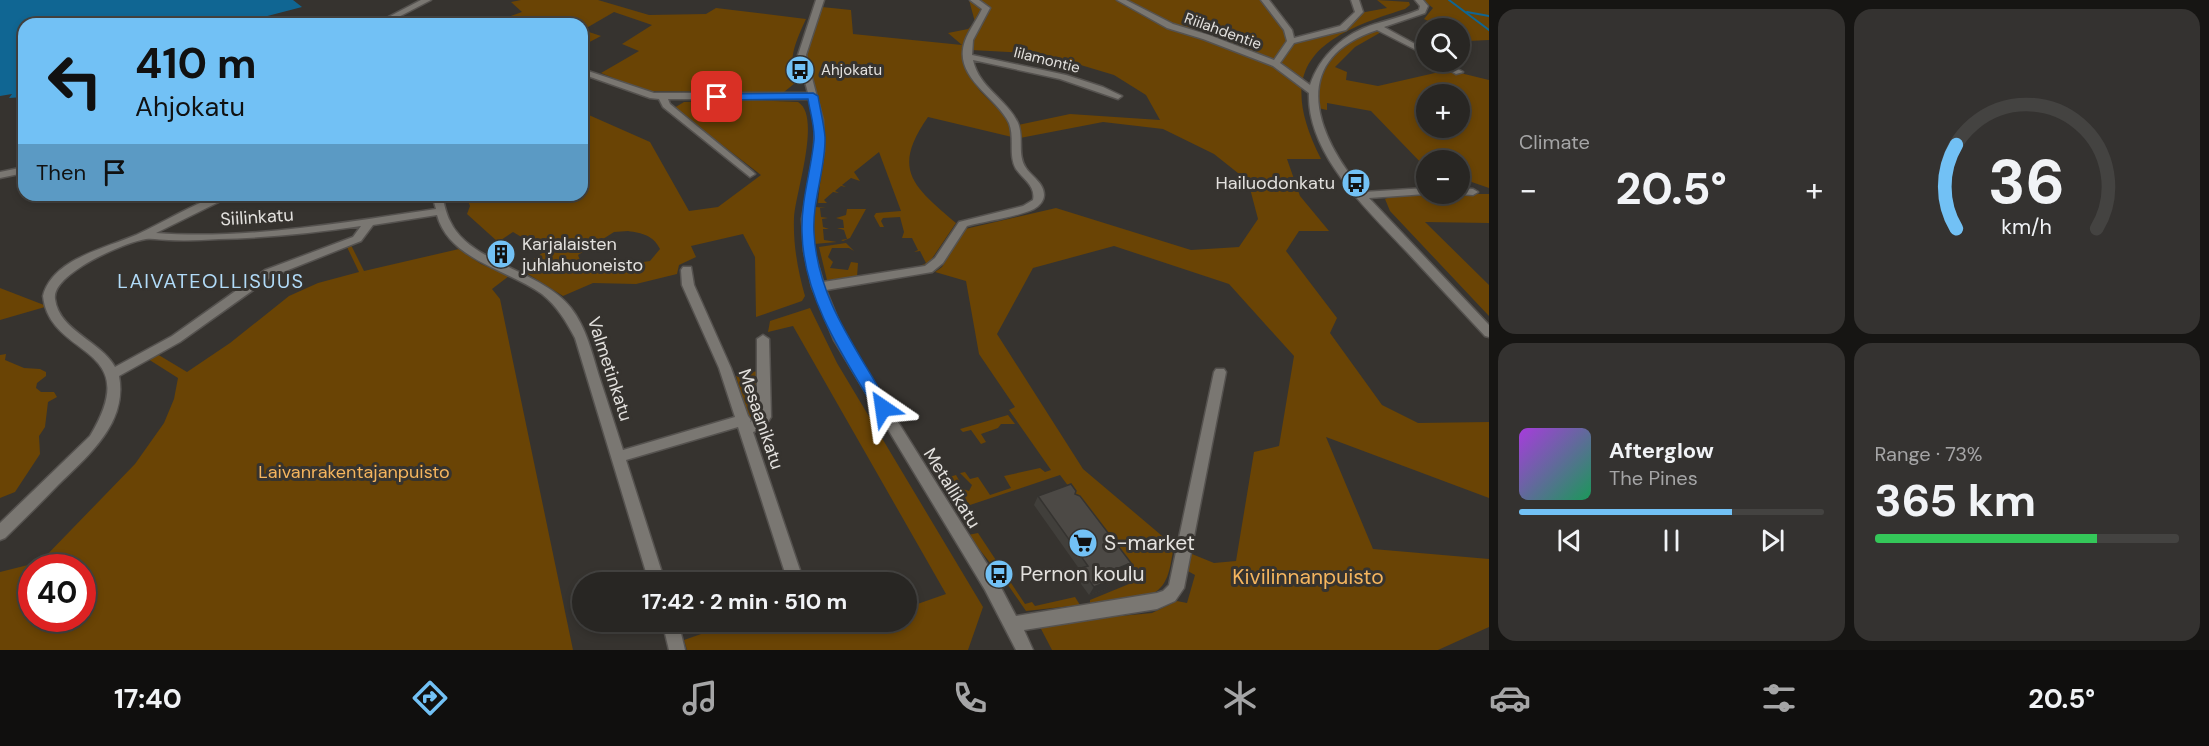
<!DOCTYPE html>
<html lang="en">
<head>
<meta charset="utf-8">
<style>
  body { margin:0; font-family:"DM Sans",sans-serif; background:#343230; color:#f1f3f6; height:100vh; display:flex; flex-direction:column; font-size:22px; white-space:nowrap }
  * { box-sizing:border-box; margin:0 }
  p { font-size:20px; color:#a5a5a6 }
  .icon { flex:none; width:33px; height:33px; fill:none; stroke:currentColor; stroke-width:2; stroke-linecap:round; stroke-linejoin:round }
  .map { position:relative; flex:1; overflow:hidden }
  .drawer { display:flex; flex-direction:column; gap:9px; padding:9px; background:#161513; width:720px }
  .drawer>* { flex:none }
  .guide { position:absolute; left:18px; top:18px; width:570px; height:183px; border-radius:18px; box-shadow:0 3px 9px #0003,0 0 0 2px #444341; background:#72c1f5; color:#111; overflow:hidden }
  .controls { position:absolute; left:1416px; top:18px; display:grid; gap:12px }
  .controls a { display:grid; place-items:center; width:54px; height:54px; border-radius:50%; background:#282623; box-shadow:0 3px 9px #0003,0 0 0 2px #444341; font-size:30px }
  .speed { position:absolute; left:18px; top:554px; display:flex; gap:12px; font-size:30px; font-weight:700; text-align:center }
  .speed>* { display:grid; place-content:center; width:78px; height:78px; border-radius:50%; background:#282623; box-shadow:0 3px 9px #0003,0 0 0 2px #444341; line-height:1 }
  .speed .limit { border:9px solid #d22; background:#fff; color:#111 }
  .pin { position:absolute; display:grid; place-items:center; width:51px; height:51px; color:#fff; margin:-26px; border-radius:12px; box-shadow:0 3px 9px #0006 }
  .me { position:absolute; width:66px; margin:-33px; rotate:328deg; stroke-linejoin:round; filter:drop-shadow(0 0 4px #0008) }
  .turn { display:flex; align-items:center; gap:21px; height:126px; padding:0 18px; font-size:27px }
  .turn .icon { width:78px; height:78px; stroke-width:2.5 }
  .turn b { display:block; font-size:42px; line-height:51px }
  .then { display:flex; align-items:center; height:57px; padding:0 18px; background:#0003; gap:12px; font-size:22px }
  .big { font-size:45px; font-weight:700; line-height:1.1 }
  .drawer .tile { flex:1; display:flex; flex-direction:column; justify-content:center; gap:9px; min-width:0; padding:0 21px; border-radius:18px; background:#343230 }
  .drawer .dial { align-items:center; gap:0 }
  .dial svg { height:156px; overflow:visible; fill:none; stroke:#444341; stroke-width:7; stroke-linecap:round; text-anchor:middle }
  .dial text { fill:#f1f3f6; stroke:none }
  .song { display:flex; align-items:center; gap:18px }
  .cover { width:72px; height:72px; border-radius:9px; background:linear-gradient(135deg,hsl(280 70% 55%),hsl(150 70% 35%)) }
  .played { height:6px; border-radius:3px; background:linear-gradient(90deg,#72c1f5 70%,#444341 70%) }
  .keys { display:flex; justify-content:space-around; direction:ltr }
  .heat { display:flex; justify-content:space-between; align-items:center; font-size:33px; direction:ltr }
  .charge { height:9px; border-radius:4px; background:linear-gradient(90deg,#34c759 73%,#444341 0) }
  .drawer .tiles { flex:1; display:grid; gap:9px; grid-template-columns:repeat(2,1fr) }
  .trip { position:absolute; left:572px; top:572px; width:345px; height:60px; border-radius:30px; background:#282623; box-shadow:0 3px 9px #0003,0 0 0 2px #444341; font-weight:700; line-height:60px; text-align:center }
  .menu { display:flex; height:96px; justify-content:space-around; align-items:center; background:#100f0e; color:#a5a5a6 }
  .menu .icon { width:42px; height:42px }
  .menu .current { color:#72c1f5 }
  .menu b { font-size:27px; color:#f1f3f6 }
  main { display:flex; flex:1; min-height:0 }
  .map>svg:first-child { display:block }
</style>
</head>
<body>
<main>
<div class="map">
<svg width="1489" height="650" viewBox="0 0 1489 650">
  <rect width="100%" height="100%" fill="#36332f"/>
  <g fill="#6a4405" fill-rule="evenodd">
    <path d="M521 0H598L649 15 706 14 716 8 806 19C795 43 788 58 795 83L784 92 645 91 601 73 639 51 622 44 652 25 614 12 583 30 601 36 582 46V24H489L522 12 511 2Z"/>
    <path d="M969 0H1264L1296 41 1350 25 1360 13 1387 8 1377 0 1409 2 1410 5 1405 9C1318 36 1273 64 1321 159H1287L1300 196 1329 231H1299L1286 251 1337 318 1330 333 1382 405 1418 423 1489 422V498L1326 437 1373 549 1489 559V627L1438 650H1052L1040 627 1048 623 1152 613 1177 601 1187 603 1195 575 1186 570 1187 552 1214 563 1236 561 1254 452 1279 446 1294 356 1229 284 1114 246 1033 268 997 334 1083 469 1174 546C1170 565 1170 585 1152 594L1090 604V600L1129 584 1121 573 1130 568 1060 475 961 508 943 479 956 475 960 482V488L969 491 972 485 960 473 965 472 970 479 978 477 990 495 1011 488 1004 476 1040 468 1045 472 1051 470 1009 410 1015 407 979 354 966 281 935 272 942 267 965 229 1056 208 1191 250 1239 247 1258 219 1248 181 1214 154 1163 129 1103 122 1020 138 1018 125 1070 114 1160 120 1146 95 1114 75 1044 54 971 50 967 68 980 91 1007 118 1012 137 928 117C891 170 913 186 956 223L929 263 920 266 926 263 920 251 914 252 918 250 912 238H902L904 232 900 217 883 218 881 221 884 227H880L874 216 876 213 901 211 879 152 854 172 860 181 851 178 842 185 846 187 841 186 835 191 839 193 833 192 824 200 827 203H818L825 138 823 120 806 56 822 7 851 10 853 34 962 45 948 33 968 29 975 22Z"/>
    <path d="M1423 0H1489V40L1468 41 1460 37V28H1443L1424 19 1433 8Z"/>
    <path d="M1375 29 1383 31 1355 47 1335 67 1347 72 1346 80 1378 86 1448 70 1489 80V188L1460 178V160H1426V168L1371 111 1327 103V110L1318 108C1314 72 1341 39 1375 29ZM1426 94H1460V128H1426Z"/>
    <path d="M749 100 798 102C822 116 795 194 794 218 793 245 798 271 805 296L802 301 756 317 755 257 743 234 691 246 696 257 679 265 677 274 636 284 593 283 563 296 520 269 545 251 513 232 498 242 467 214 470 206 468 201 456 196 497 195V201L502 202 504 195H582V129L588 126 582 121V112L650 142 689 211 718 207 761 175 674 108 684 102ZM628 231C642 233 653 235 660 249L650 261 584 271 578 255 614 232Z"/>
    <path d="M1397 194H1489V223L1425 222 1489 285V316L1390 211 1385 199Z"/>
    <path d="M816 207 826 208H820L821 217 828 218 822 219 823 227 829 229H823L824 240 837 242 814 244 813 208Z"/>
    <path d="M847 209H866L850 238 843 241 841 240 847 239 844 230 837 228H844L843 220 836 218 846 215Z"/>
    <path d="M846 243 854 251 849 248H832L828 257 833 262 830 268 848 270 851 262 858 263 857 277 827 280 819 247Z"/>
    <path d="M351 245 364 271 459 249 481 264 509 276 492 289 500 299 573 650H0V572L40 562 135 464 164 423 174 399 178 378 148 359 157 354 187 372 230 343 289 296 318 283 359 272 347 247ZM32 567H82V618H32Z"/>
    <path d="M0 288 44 305 45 307 0 320Z"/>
    <path d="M810 308 837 363 983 607 968 650H687L684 640 738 621H841L846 630 871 621H906V608L946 594 793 326 768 332 770 321Z"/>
    <path d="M6 354 5 360 24 368 40 369 46 372V376L37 383 36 388 41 392H54L57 397 48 402 45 427 39 436 40 454 15 492 0 498V355Z"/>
    <path d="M757 371 759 413 752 420 748 418 736 376Z"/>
    <path d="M1008 415 1015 424H1001L998 428 981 434 986 442 981 444 971 430 963 432 960 429Z"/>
    <path d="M978 533 1025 604 1032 602 1035 606 1075 597 1080 605 1026 611 997 569H995L968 535Z"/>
  </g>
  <path fill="#106693" d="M0 0H293L302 7 237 24H24V97L9 98 12 94 0 96Z"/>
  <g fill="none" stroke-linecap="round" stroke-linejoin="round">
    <g stroke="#106693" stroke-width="2">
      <path d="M1449 0 1489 30"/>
      <path d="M1467 12 1489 16"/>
    </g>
    <g stroke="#55524f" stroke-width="3">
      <g id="minor">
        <path d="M421 0H431L385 24H375Z"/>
        <path d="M816 0H824L806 55 823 120 824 151 812 219 814 251 823 282 925 266 935 258 959 222 1023 206 1033 200C1036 186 1023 179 1016 169 1008 155 1015 138 1009 123 997 97 952 77 965 41 969 30 977 20 982 9L970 0H979L990 8 973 40 972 55 1066 75 1103 87 1122 96 1118 99 1060 79 973 60C979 88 1007 99 1018 123 1024 138 1017 155 1026 168 1032 177 1044 183 1044 195 1044 201 1039 206 1034 209 1017 217 986 221 967 226L943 263 932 272 826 290 846 339 997 580 1016 616 1157 593 1163 591 1169 585 1214 372 1216 369H1224L1226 372 1184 588 1175 601 1157 609 1024 630 1033 650H1016L985 590 834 340 812 287 804 251 802 219 814 151 815 120 809 99H668L670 104 753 172 755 174 750 177 663 107 659 99 650 98 582 74V69L654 93H808L798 55Z"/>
        <path d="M1117 0H1126L1173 24 1209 35 1274 60 1287 41 1284 30 1261 0H1269L1292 30 1294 38 1340 26 1355 12 1351 0H1359L1363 12 1346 30 1294 43 1280 63 1310 85C1320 55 1345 33 1375 24 1389 20 1404 16 1419 10L1420 6 1415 0H1423L1428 6 1425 13 1384 27 1426 50V55L1377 30C1286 60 1316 137 1364 192L1426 188 1428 194H1426L1369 198 1489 325V337L1485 336C1459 308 1433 280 1407 252 1368 210 1307 155 1309 93L1273 66 1203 39 1167 28Z"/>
        <path d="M1436 62H1445L1463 72 1456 74Z"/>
        <path d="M24 167V173L0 178V172Z"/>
        <path d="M1460 188 1473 189 1478 192 1473 195 1458 194Z"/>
        <path d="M219 195H233L156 233C246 240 346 222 436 209L432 195H442C444 203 446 214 450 221 469 263 541 270 571 308 586 327 592 353 599 376 607 400 615 425 623 450L735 417 719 368 682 285 681 270 683 267H691L694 285 731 368 748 416 751 420 750 422 757 416V339L763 335 769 339 771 417 764 428 753 432 804 582H788L738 427 626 460 665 582H649L575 338C566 321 557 306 542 294 509 270 449 260 437 215L373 225 361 241 273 276 180 342 119 376C128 423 88 456 58 485 41 503 23 520 5 538L0 540V523L90 436C146 343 50 360 43 296 52 259 106 248 136 235 164 222 190 206 219 195ZM361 226 353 237 265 270 172 336 115 367C101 341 59 331 55 299 51 274 125 242 146 239 153 238 161 240 169 240 186 241 203 240 219 239 267 238 314 233 361 226Z"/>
        <path d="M662 621H678L685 650H669Z"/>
      </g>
    </g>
    <use href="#minor" fill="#7a7772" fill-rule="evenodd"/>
  </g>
  <path fill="#413f3b" d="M1075 494 1125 571 1110 578 1111 580 1106 589 1089 595 1076 577 1080 570 1034 505 1038 496Z"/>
  <g fill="#353330">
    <path d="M1131 563 1125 571 1101 581 1106 573Z"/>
    <path d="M1111 580 1106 589 1089 595 1094 587Z"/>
  </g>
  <path fill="#4c4945" stroke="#353330" stroke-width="1.5" d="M1071 484 1076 491 1075 494 1080 496 1131 563 1106 573 1111 580 1094 587 1081 568 1088 566 1038 496Z"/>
  <path fill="#1a73e8" stroke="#114b97" stroke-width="1.5" d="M813 93 818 96C820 109 824 124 825 137 826 168 812 200 814 233 818 303 859 350 890 408L883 414 877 412C844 358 803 298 802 232 801 200 811 171 814 140 815 127 810 112 808 99L717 100 712 97 717 94Z"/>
  <defs>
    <g id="bus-disc" transform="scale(1.5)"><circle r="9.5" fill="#72c1f5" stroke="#36332f"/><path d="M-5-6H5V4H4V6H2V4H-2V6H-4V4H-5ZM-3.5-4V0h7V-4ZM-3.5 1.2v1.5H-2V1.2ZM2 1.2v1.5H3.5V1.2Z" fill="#111"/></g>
    <g id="building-disc" transform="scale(1.5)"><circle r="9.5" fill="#72c1f5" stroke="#36332f"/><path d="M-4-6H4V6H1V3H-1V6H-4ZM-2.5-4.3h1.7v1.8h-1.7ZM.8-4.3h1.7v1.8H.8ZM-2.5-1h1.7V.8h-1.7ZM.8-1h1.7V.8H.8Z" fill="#111"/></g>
    <g id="supermarket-disc" transform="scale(1.5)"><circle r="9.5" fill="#72c1f5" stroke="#36332f"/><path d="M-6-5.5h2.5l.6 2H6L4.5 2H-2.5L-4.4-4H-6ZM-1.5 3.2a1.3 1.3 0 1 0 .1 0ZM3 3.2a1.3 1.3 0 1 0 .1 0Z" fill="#111"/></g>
  </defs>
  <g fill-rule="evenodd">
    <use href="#bus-disc" x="800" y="70"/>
    <use href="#bus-disc" x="1356" y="183"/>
    <use href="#building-disc" x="501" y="254"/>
    <use href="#supermarket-disc" x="1083" y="543"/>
    <use href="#bus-disc" x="999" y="574"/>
  </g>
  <g text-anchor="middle" stroke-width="6" stroke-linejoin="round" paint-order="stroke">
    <g font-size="15" fill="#e3e1de" stroke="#36332f">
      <text transform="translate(1223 31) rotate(20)" y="5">Riilahdentie</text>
      <text transform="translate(1047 60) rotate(14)" y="5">Iilamontie</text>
    </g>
    <g font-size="15" fill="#e3e1de" stroke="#36332f" text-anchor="start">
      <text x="821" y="75">Ahjokatu</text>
    </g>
    <g font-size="18" fill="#e3e1de" stroke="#36332f" text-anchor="end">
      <text x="1335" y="189">Hailuodonkatu</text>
      <text x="522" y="250" text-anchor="start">Karjalaisten<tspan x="522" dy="21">juhlahuoneisto</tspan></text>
    </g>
    <g font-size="18" fill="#e3e1de" stroke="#36332f">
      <text transform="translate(257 217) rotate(-4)" y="6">Siilinkatu</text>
      <text transform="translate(610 369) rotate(72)" y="6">Valmetinkatu</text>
      <text transform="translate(761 419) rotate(71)" y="6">Mesaanikatu</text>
      <text transform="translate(952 488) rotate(58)" y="6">Metallikatu</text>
    </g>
    <g font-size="18" fill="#f5b55e" stroke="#36332f">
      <text x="354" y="478">Laivanrakentajanpuisto</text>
    </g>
    <g font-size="20" letter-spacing="1.5" fill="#b1dbf8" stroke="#36332f">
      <text x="211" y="288">LAIVATEOLLISUUS</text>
    </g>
    <g font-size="21" fill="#e3e1de" stroke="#36332f" text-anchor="start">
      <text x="1104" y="550">S-market</text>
      <text x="1020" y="581">Pernon koulu</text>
    </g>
    <g font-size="21" fill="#f5b55e" stroke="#36332f">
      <text x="1308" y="584">Kivilinnanpuisto</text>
    </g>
  </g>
</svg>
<div class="controls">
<a><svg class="icon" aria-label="search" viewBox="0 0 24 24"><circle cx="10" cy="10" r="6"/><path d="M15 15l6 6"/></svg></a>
<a>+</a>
<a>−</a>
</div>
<div class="speed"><div class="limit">40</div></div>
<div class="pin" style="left:717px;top:97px;background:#d93025"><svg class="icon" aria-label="arrive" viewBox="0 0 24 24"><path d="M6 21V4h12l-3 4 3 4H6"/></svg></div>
<svg class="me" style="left:883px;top:408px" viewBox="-20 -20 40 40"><path d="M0-17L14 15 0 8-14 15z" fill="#1a73e8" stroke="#fff" stroke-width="4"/></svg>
<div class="trip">17:42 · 2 min · 510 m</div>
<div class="guide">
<div class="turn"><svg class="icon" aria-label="left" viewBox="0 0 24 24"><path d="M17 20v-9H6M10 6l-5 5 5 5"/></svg><div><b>410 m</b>Ahjokatu</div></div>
<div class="then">Then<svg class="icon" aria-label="arrive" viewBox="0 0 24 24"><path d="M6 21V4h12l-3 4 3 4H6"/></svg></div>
</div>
</div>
<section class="drawer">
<div class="tiles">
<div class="tile"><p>Climate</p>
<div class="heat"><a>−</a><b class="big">20.5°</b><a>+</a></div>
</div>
<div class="tile dial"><svg viewBox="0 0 100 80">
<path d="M14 69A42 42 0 1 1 86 69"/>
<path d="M14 69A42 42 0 0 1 14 26" stroke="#72c1f5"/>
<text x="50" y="56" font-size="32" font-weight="700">36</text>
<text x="50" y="72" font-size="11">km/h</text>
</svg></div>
<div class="tile">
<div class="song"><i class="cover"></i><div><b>Afterglow</b><p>The Pines</p></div></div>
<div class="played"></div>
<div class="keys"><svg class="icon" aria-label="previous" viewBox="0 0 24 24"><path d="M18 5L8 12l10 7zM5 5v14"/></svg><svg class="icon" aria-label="pause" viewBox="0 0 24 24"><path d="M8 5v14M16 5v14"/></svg><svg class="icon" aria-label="next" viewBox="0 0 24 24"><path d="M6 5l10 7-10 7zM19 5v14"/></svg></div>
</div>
<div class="tile"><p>Range · 73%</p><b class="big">365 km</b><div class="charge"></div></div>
</div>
</section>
</main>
<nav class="menu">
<b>17:40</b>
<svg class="icon current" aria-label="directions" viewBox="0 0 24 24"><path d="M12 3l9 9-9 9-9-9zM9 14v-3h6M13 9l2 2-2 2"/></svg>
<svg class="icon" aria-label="music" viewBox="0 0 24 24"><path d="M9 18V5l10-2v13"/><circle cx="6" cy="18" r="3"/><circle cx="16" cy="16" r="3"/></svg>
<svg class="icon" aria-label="phone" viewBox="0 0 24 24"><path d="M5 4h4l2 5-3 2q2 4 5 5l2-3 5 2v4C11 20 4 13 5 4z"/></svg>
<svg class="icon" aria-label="climate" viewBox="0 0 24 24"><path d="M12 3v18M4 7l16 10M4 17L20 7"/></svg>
<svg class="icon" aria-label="car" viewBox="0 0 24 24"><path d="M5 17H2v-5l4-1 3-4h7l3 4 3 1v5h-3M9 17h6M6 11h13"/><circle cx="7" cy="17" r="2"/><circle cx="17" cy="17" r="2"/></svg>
<svg class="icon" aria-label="filters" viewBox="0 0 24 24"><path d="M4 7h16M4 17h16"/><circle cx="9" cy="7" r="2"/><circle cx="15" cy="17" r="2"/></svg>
<b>20.5°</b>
</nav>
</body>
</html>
